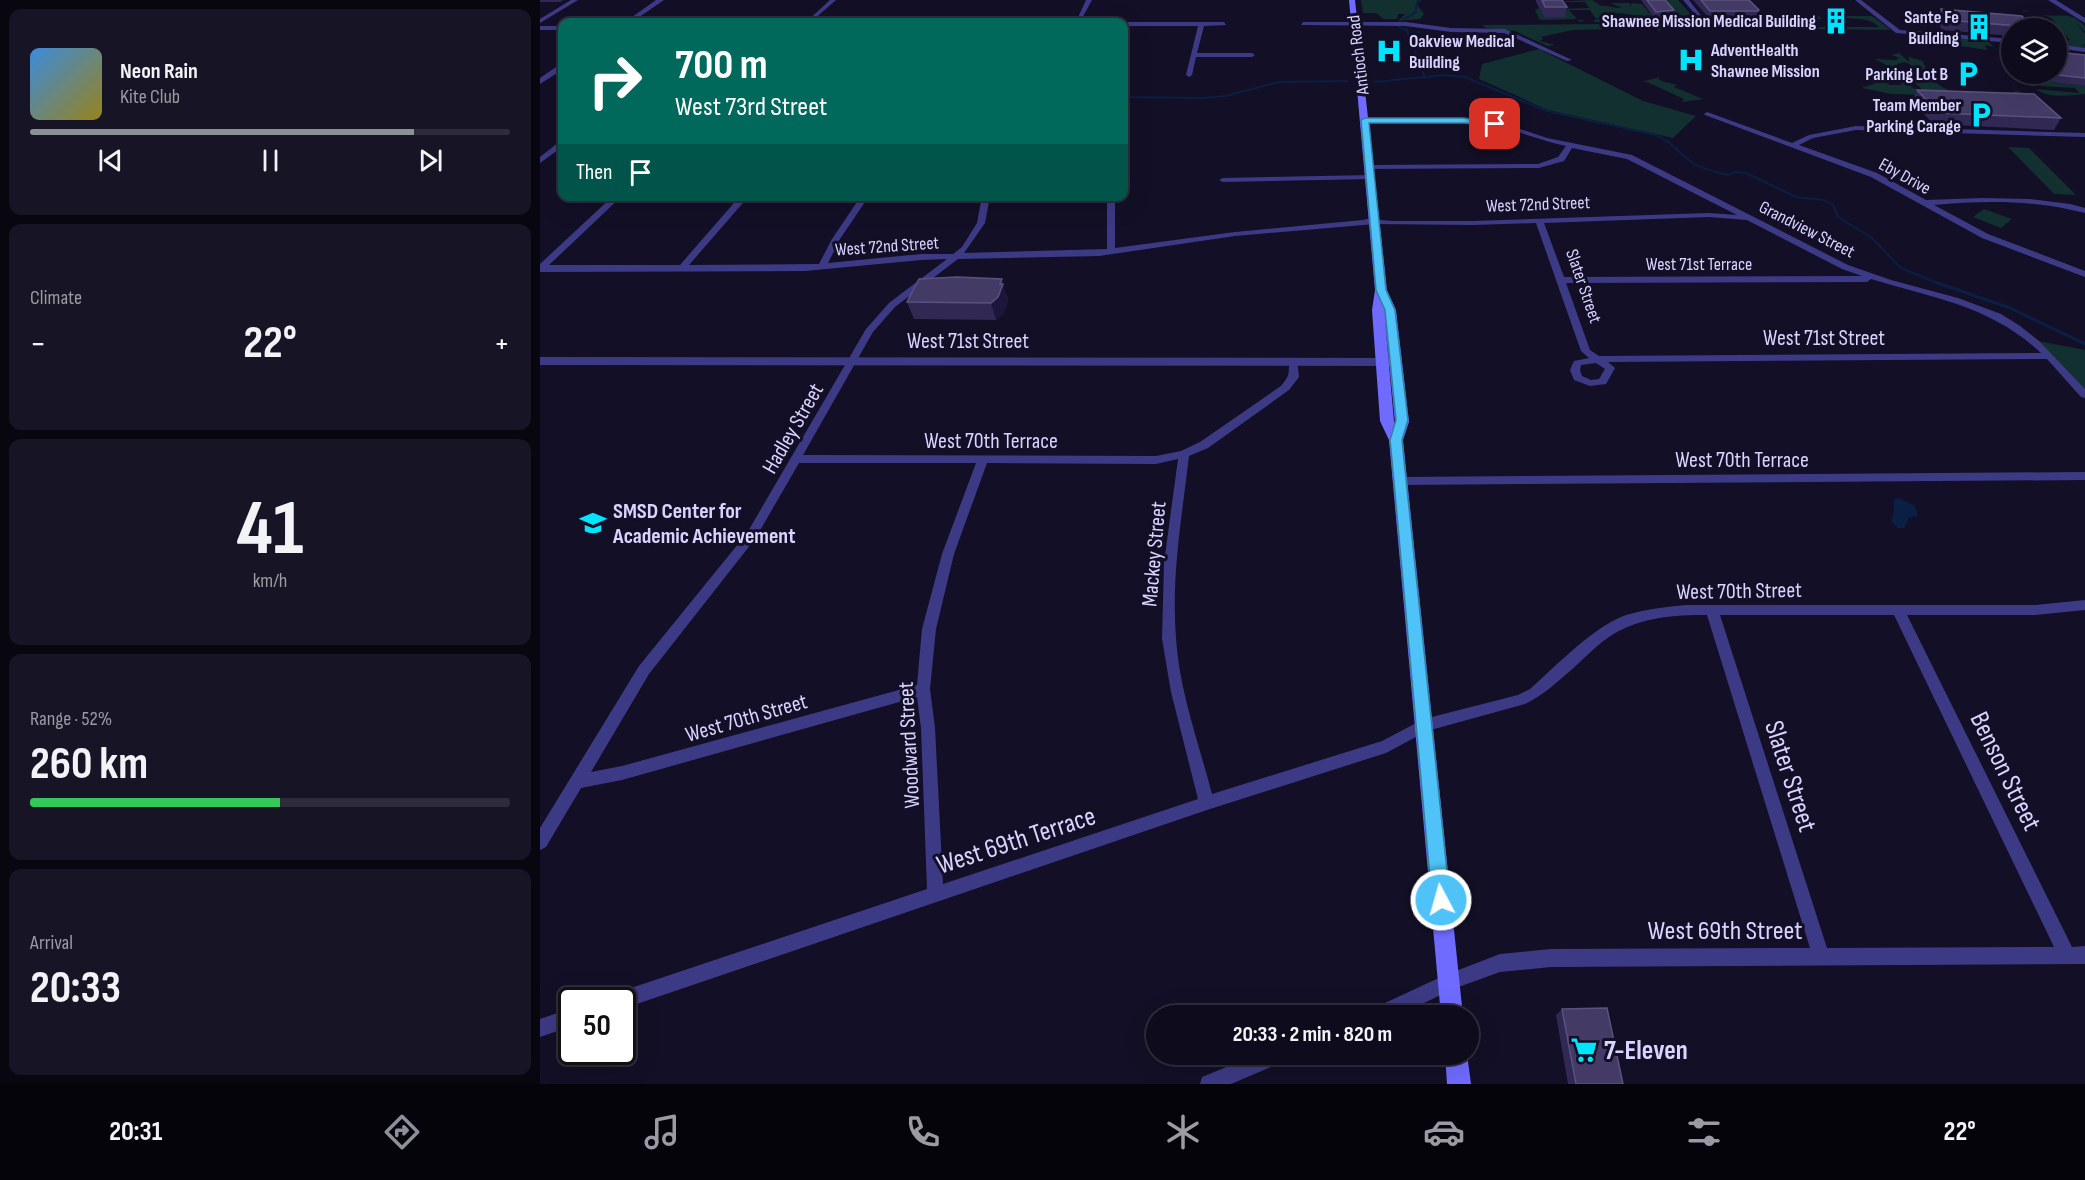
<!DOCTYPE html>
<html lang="en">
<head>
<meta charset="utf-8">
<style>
  body { margin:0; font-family:"Sofia Sans Condensed",sans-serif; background:#171425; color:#f1f3f6; height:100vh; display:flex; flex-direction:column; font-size:22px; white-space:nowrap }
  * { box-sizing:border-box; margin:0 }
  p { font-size:20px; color:#9b9ba3 }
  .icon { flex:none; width:33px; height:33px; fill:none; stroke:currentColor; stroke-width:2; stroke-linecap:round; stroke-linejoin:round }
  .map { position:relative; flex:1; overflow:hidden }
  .sheet { display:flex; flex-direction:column; gap:9px; padding:9px; background:#08060f; width:540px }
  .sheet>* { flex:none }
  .banner { position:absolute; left:18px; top:18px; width:570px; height:183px; border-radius:12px; box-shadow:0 6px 24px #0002,0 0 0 2px #2e2b3b; background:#00695c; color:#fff; overflow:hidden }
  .tools { position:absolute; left:1461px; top:18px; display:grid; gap:12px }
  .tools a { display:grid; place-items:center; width:66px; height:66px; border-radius:50%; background:#0e0b1c; box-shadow:0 6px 24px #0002,0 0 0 2px #2e2b3b; font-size:30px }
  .speed { position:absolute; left:18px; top:987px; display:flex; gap:12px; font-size:30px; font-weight:700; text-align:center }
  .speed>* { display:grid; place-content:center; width:78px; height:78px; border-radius:50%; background:#0e0b1c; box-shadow:0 6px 24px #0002,0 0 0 2px #2e2b3b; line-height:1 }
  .speed .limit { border:3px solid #111; border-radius:9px; background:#fff; color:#111 }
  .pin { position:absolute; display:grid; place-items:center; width:51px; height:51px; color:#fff; margin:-26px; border-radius:12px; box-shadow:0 3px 9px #0006 }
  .me { position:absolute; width:66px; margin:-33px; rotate:354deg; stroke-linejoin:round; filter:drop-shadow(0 0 4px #0008) }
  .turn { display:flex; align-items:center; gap:21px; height:126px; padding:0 18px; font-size:27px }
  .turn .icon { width:78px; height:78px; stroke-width:2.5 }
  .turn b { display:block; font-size:42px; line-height:51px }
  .then { display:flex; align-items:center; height:57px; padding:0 18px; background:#0003; gap:12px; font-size:22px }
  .big { font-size:45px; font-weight:700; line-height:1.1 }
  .sheet .tile { flex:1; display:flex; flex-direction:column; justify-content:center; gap:9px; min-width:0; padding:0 21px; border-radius:12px; background:#171425 }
  .sheet .dial { align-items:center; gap:0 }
  .dial b { font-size:78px; line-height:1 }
  .song { display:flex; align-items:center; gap:18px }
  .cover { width:72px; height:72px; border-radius:9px; background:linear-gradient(135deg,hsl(210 70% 55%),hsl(50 70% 35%)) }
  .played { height:6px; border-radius:3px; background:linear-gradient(90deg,#8c9099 80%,#2e2b3b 80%) }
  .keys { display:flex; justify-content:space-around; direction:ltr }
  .heat { display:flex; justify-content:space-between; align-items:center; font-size:33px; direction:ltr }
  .charge { height:9px; border-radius:4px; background:linear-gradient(90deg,#34c759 52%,#2e2b3b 0) }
  .trip { position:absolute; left:606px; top:1005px; width:333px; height:60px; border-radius:30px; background:#0e0b1c; box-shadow:0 6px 24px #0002,0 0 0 2px #2e2b3b; font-weight:700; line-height:60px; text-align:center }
  .dock { display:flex; height:96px; justify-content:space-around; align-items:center; background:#06040b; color:#9b9ba3 }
  .dock .icon { width:42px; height:42px }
  .dock .on { color:#8c9099 }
  .dock b { font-size:27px; color:#f1f3f6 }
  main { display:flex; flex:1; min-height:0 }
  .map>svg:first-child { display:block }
</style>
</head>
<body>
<main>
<section class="sheet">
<div class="tile">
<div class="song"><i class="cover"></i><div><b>Neon Rain</b><p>Kite Club</p></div></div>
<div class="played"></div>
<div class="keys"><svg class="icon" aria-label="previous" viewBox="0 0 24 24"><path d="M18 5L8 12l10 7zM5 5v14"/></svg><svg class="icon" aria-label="pause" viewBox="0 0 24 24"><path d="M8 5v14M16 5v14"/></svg><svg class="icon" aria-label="next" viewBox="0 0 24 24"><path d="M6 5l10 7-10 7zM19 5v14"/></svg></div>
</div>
<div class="tile"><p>Climate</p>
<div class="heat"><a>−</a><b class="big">22°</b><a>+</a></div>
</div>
<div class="tile dial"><b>41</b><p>km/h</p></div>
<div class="tile"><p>Range · 52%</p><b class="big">260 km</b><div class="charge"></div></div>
<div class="tile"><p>Arrival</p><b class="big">20:33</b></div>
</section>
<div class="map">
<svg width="1545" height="1084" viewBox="0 0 1545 1084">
  <rect width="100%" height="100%" fill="#130f26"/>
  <g fill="#12302f">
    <path d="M821 0H882L876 3 884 14 880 19 858 21 865 14H858L857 19H844L836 13H823Z"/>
    <path d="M1052 0 1061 6C1068 5 1077 9 1082 8L1070 3H1090V6L1092 3 1102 4 1112 16 1110 18 1123 19 1121 23 1125 19H1136L1131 13 1132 10 1137 9 1130 8 1122 0H1138L1154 18 1151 19H1155L1129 21 1120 31 1117 30 1120 26C1101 17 1081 9 1062 15L1065 17 1062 18 1064 22H1053L1056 19 1050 10H1029L1038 20H1045L1040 22 1037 19 1000 20 995 10 999 8 1004 17 1020 9 1049 8 1045 2H1009Z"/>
    <path d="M1277 15 1282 19 1260 20 1268 28 1298 26 1305 30 1303 27H1339C1325 13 1303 22 1286 16H1332L1351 30 1267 29 1258 20Z"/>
    <path d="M1504 15C1523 18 1528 10 1545 26V32L1534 20 1545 34V44L1541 46 1545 45V48L1517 45V42L1530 40 1511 18Z"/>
    <path d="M1060 24H1068L1071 29 1033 30 1001 37 1003 39 1000 41 1015 45 1007 46 975 31 946 28 942 25Z"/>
    <path d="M1372 34 1447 40 1454 47 1445 45 1447 50 1407 44 1406 41 1374 39Z"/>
    <path d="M999 49 1103 101 1156 116 1133 138 1008 110 939 79 942 64Z"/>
    <path d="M1359 53 1369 62V57L1383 61C1397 104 1437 93 1476 92L1473 90 1491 95H1389L1366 76H1374L1371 65 1365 62 1357 64 1360 72 1353 66 1357 72 1345 75 1338 72 1348 66 1335 59 1355 60 1359 58 1352 55Z"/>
    <path d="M1496 74 1504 81 1545 86V94C1531 95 1507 99 1496 89L1539 93 1535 88 1498 86 1503 85Z"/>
    <path d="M1120 77 1118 79C1124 83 1132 83 1137 85L1134 87 1163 99 1142 102 1144 99 1107 82H1101Z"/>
    <path d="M1359 77 1383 95 1351 94 1322 88 1342 81 1350 85H1362L1358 80 1351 79Z"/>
    <path d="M1468 147 1489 148 1536 195 1514 194Z"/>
    <path d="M1444 209 1472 219 1461 228 1433 217Z"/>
    <path d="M1498 341 1545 350V389Z"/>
  </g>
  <path fill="#0a1f44" d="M1359 498 1375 506 1378 516 1369 518 1364 528H1358L1351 521 1354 512V499Z"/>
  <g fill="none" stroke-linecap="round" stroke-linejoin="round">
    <g stroke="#0a1f44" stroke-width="2">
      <path d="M876 9 878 0"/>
      <path d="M1483 11H1487"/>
      <path d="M1056 19 1065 18"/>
      <path d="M863 20 876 12"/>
      <path d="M858 26 868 32"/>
      <path d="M866 28 885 78"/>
      <path d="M871 33 880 32"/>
      <path d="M835 82 904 75 925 77 1007 111 1115 135C1132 141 1139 154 1153 163 1164 170 1177 172 1189 175L1195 172 1206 173 1256 197 1284 200 1293 205 1298 217 1332 238 1361 268 1399 284"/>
      <path d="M1360 82H1363"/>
      <path d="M584 97 663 98 685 96 739 82 807 81"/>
    </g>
    <path stroke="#0a1f44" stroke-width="3" d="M1395 282 1470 308 1545 344"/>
    <g fill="#3d3a85" fill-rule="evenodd">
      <path d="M31 0H38L0 23V19Z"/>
      <path d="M290 0H296L271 22H266Z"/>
      <path d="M546 0H552L540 22H536Z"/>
      <path d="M1143 0H1149L1166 22H1162Z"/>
      <path d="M1315 0H1321L1360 30 1472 39V43L1356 33Z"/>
      <path d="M583 22H684L686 25 664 26 657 53H712L715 55 712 57H656L652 75 649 77 646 75 658 26H584Z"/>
      <path d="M763 22H866L911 28 965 29 1032 60 1027 61 964 33 911 32 866 26 761 25Z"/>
      <rect x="0" y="26" width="22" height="4"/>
      <path d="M1516 44 1545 48V52L1516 48Z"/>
      <path d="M1167 112 1252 143 1269 135 1316 126 1545 133V137L1316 130 1273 138 1259 145 1337 173 1386 200 1443 198 1489 199 1530 204 1545 208V213C1496 200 1444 200 1394 205L1448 234 1545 271V277L1442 238 1331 177 1165 115 1164 114Z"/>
      <path d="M825 118 938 119 968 125 1007 138 1092 155 1308 265 1351 280 1418 298 1461 314 1480 326 1499 341 1545 389V398L1541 397 1507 359 1068 362 1075 368 1066 384 1050 386 1034 380 1030 370 1034 361 1049 358 1041 351 996 223 933 225 835 224 695 236 559 256 418 259 355 307 333 332 263 455 616 456 641 451 660 442 741 386C753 372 746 373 751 360H757L759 377 749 390 668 448 649 456C642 516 631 577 636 638 639 690 659 744 672 794L842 741 884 719 978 695 990 689C1016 666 1054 626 1086 615 1106 609 1126 607 1146 605H1495L1545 600V610L1495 615H1367L1532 947 1545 946V964L1011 967 960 972 913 989 857 1016H827L830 1010 903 976 960 954 1011 949 1270 948 1167 615C1134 615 1101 617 1072 635 1057 644 1044 659 1030 671 1015 684 1002 696 985 704L887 731 846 753 667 810 82 1009V1000H73L76 994 82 991 387 889 381 728 377 697 82 780 41 788 6 847 0 850V828L99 666 207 533 326 329 349 303 407 259 381 260 265 271 0 272V264L73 196H82L9 265H140L200 196H209L149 265 279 264 292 239 321 196H329L300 239 288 263 381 254H413L422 247 437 223 442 196H450L445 223 424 253 567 249V196H575V248L695 232 823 220 827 219 853 221H933L1169 213 1197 215 1087 159 1032 148 1024 161 999 168 826 169 825 167 829 165 998 164 1018 157 1026 146C997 140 970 127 940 123 901 118 861 127 823 121V119ZM1169 217 1207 220 1302 269 1322 276 1024 277 1004 223ZM1331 279C1394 298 1451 306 1501 353L1059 356 1050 350 1026 283 1327 282ZM1056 363 1065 369 1059 379 1051 380 1042 376 1040 370 1041 365ZM638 459 624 563 622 639 631 692 658 799 403 884 395 728 390 689 396 629 414 554 447 463 616 464ZM259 463H436L402 554 382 629 377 685 82 766 51 772 109 674 215 539ZM1180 615H1354L1514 947 1287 948Z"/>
      <path d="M584 119 589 121 587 129 584 131Z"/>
      <path d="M19 142H22V147L0 163V157Z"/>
      <path d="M833 175V179H830L683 182 679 180 683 178Z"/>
      <path d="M1545 472V480L860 485 854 481 860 477Z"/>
      <path d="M32 1008V1026L0 1037V1019Z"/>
      <path d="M718 1054H750L747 1060 691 1084H660L662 1077Z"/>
    </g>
    <g fill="#3d3a85" fill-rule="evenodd">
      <path d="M116 0H124L92 22H85Z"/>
      <path d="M1508 0H1516L1545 18V23Z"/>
      <path d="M19 65H22V70L0 84V78Z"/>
      <path d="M0 357 856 358 862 362 856 366 0 365Z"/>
    </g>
    <g fill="#6f6bff" fill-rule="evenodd">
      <path d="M809 0H815L847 290 856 310 869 422 863 440 923 1016H901L849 440 840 421 832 310 835 290ZM844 309 855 422V424L854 421Z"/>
      <path d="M905 1054H927L931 1084H907Z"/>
    </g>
  </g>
  <g fill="#312854">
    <path d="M0 0H23L20 2H0Z"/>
    <path d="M996 0H1022L1027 7 1025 17H1004L996 2Z"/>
    <path d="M1101 0H1125L1134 10 1132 17 1114 18Z"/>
    <path d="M1153 0H1209L1219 10 1217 17 1215 18 1168 17Z"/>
    <path d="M1401 9 1490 27V28H1472V36L1402 30 1396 19Z"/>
    <path d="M1545 55V86L1504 81 1499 74H1516Z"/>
    <path d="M1377 90 1521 118 1514 130 1393 124 1372 101Z"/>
    <path d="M467 295 468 301 463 314 456 320 374 319 367 302Z"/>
    <path d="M1022 1009 1082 1084H1028L1016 1015Z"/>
  </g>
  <path fill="#1d163a" d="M462 279 468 301 463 314 456 320 451 303Z"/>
  <g fill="#433a66" stroke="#5a527e" stroke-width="1.5">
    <path d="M1002 0H1022L1027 7H1005Z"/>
    <path d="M1107 0H1125L1134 10 1116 12Z"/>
    <path d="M1161 0H1209L1219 10 1218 11H1170Z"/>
    <path d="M1401 9 1482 16 1490 27 1407 20Z"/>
    <path d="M126 21H154L153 22H124Z"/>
    <path d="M1516 52 1545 55V78L1508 74H1516Z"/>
    <path d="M1377 90 1494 94 1521 118 1399 113Z"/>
    <path d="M417 277 462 279 460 284H463L458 297 451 303 367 302 379 279Z"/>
    <path d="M1067 1008 1083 1084H1036L1022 1009Z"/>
  </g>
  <path fill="#4fc3f7" stroke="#337fa1" stroke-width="1.5" d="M924 118 959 124 955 126 924 123H829L846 290 855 310 868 420 862 440 864 460 910 900 908 906 901 909 894 906 892 900 852 460 850 440 856 420 845 310 836 290 821 120 825 118Z"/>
  <defs>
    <g id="building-bare" transform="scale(2.07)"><path d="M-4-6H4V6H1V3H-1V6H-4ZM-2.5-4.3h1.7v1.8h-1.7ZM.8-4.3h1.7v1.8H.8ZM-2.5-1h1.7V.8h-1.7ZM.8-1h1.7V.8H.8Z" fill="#00e5ff" stroke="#130f26" stroke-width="2.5" paint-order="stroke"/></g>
    <g id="hospital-bare" transform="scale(2.07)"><path d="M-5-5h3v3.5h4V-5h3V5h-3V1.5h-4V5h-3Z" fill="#00e5ff" stroke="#130f26" stroke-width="2.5" paint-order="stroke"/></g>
    <g id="parking-bare" transform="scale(2.07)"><path d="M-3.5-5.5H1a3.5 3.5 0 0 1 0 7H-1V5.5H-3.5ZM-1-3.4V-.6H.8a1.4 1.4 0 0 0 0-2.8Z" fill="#00e5ff" stroke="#130f26" stroke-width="2.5" paint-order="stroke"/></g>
    <g id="school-bare" transform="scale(2.07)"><path d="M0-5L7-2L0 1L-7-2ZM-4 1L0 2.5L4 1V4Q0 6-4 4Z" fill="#00e5ff" stroke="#130f26" stroke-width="2.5" paint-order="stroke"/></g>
    <g id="supermarket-bare" transform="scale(2.07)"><path d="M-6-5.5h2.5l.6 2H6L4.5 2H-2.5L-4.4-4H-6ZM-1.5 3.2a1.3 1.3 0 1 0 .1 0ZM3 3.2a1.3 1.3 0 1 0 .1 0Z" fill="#00e5ff" stroke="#130f26" stroke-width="2.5" paint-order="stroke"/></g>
  </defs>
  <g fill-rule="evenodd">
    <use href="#building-bare" x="1296" y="21"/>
    <use href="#building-bare" x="1439" y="27"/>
    <use href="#hospital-bare" x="849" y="51"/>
    <use href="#hospital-bare" x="1151" y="60"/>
    <use href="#parking-bare" x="1428" y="74"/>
    <use href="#parking-bare" x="1441" y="115"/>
    <use href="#school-bare" x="53" y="523"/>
    <use href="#supermarket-bare" x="1044" y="1050"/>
  </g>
  <g text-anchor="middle" stroke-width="6" stroke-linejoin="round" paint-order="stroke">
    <g font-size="18" font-weight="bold" fill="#d9d4ff" stroke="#130f26" text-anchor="end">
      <text x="1419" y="23">Sante Fe<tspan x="1419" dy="21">Building</tspan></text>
      <text x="1276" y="27">Shawnee Mission Medical Building</text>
      <text x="869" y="47" text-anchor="start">Oakview Medical<tspan x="869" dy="21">Building</tspan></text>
      <text x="1171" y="56" text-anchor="start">AdventHealth<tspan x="1171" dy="21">Shawnee Mission</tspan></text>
      <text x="1408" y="80">Parking Lot B</text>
      <text x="1421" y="111">Team Member<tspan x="1421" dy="21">Parking Carage</tspan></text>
    </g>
    <g font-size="18" fill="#d9d4ff" stroke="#130f26">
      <text transform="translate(818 55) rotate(-97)" y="6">Antioch Road</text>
      <text transform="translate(1365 176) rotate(29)" y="6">Eby Drive</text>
      <text transform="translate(998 204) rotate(-2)" y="6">West 72nd Street</text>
      <text transform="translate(1267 229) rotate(27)" y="6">Grandview Street</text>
      <text transform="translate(347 246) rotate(-4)" y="6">West 72nd Street</text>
      <text x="1159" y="270">West 71st Terrace</text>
      <text transform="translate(1044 286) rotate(71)" y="6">Slater Street</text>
    </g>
    <g font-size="22" fill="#d9d4ff" stroke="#130f26">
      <text x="1284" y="345">West 71st Street</text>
      <text x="428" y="348">West 71st Street</text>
      <text transform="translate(252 428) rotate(-60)" y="8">Hadley Street</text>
      <text x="451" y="448">West 70th Terrace</text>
      <text x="1202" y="467">West 70th Terrace</text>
      <text transform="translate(613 554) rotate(-85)" y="8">Mackey Street</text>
      <text transform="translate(1199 590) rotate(-1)" y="8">West 70th Street</text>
      <text transform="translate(206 717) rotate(-16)" y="8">West 70th Street</text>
      <text transform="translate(368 745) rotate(-93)" y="8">Woodward Street</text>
    </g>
    <g font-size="22" font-weight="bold" fill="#d9d4ff" stroke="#130f26" text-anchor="start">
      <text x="73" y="518">SMSD Center for<tspan x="73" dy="25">Academic Achievement</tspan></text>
    </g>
    <g font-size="27" fill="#d9d4ff" stroke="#130f26">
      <text transform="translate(1466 771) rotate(64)" y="9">Benson Street</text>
      <text transform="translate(1251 776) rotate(72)" y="9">Slater Street</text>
      <text transform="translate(476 840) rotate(-18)" y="9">West 69th Terrace</text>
      <text x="1185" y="939">West 69th Street</text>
    </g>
    <g font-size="27" font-weight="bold" fill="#d9d4ff" stroke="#130f26" text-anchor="start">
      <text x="1064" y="1059">7-Eleven</text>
    </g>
  </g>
</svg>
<div class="tools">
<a><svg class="icon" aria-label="layers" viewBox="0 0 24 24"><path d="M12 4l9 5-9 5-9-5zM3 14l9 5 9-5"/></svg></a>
</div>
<div class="speed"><div class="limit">50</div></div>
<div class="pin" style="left:955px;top:124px;background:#d93025"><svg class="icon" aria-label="arrive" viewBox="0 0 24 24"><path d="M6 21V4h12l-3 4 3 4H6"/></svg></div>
<svg class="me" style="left:901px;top:900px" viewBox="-20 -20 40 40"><circle r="17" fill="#4fc3f7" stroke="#fff" stroke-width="3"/><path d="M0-11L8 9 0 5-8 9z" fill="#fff"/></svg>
<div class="trip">20:33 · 2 min · 820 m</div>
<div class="banner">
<div class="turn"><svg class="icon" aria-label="right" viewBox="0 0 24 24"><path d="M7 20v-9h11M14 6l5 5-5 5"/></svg><div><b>700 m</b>West 73rd Street</div></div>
<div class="then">Then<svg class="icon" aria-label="arrive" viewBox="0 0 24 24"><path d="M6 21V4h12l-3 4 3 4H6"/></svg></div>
</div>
</div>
</main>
<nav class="dock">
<b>20:31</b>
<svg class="icon on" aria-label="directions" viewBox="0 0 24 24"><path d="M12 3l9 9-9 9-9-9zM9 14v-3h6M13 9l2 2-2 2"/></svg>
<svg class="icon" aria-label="music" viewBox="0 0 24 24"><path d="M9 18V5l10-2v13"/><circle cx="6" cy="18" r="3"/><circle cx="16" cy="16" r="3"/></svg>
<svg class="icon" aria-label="phone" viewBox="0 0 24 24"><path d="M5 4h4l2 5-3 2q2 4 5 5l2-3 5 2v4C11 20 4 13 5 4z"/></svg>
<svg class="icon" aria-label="climate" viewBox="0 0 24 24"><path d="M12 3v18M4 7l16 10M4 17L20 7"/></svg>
<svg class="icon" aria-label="car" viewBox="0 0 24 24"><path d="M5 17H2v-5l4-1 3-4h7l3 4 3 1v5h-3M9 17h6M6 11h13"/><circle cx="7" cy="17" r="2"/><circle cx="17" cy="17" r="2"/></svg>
<svg class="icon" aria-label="filters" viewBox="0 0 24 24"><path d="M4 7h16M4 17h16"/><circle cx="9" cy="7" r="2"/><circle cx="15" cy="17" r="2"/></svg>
<b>22°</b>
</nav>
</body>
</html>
